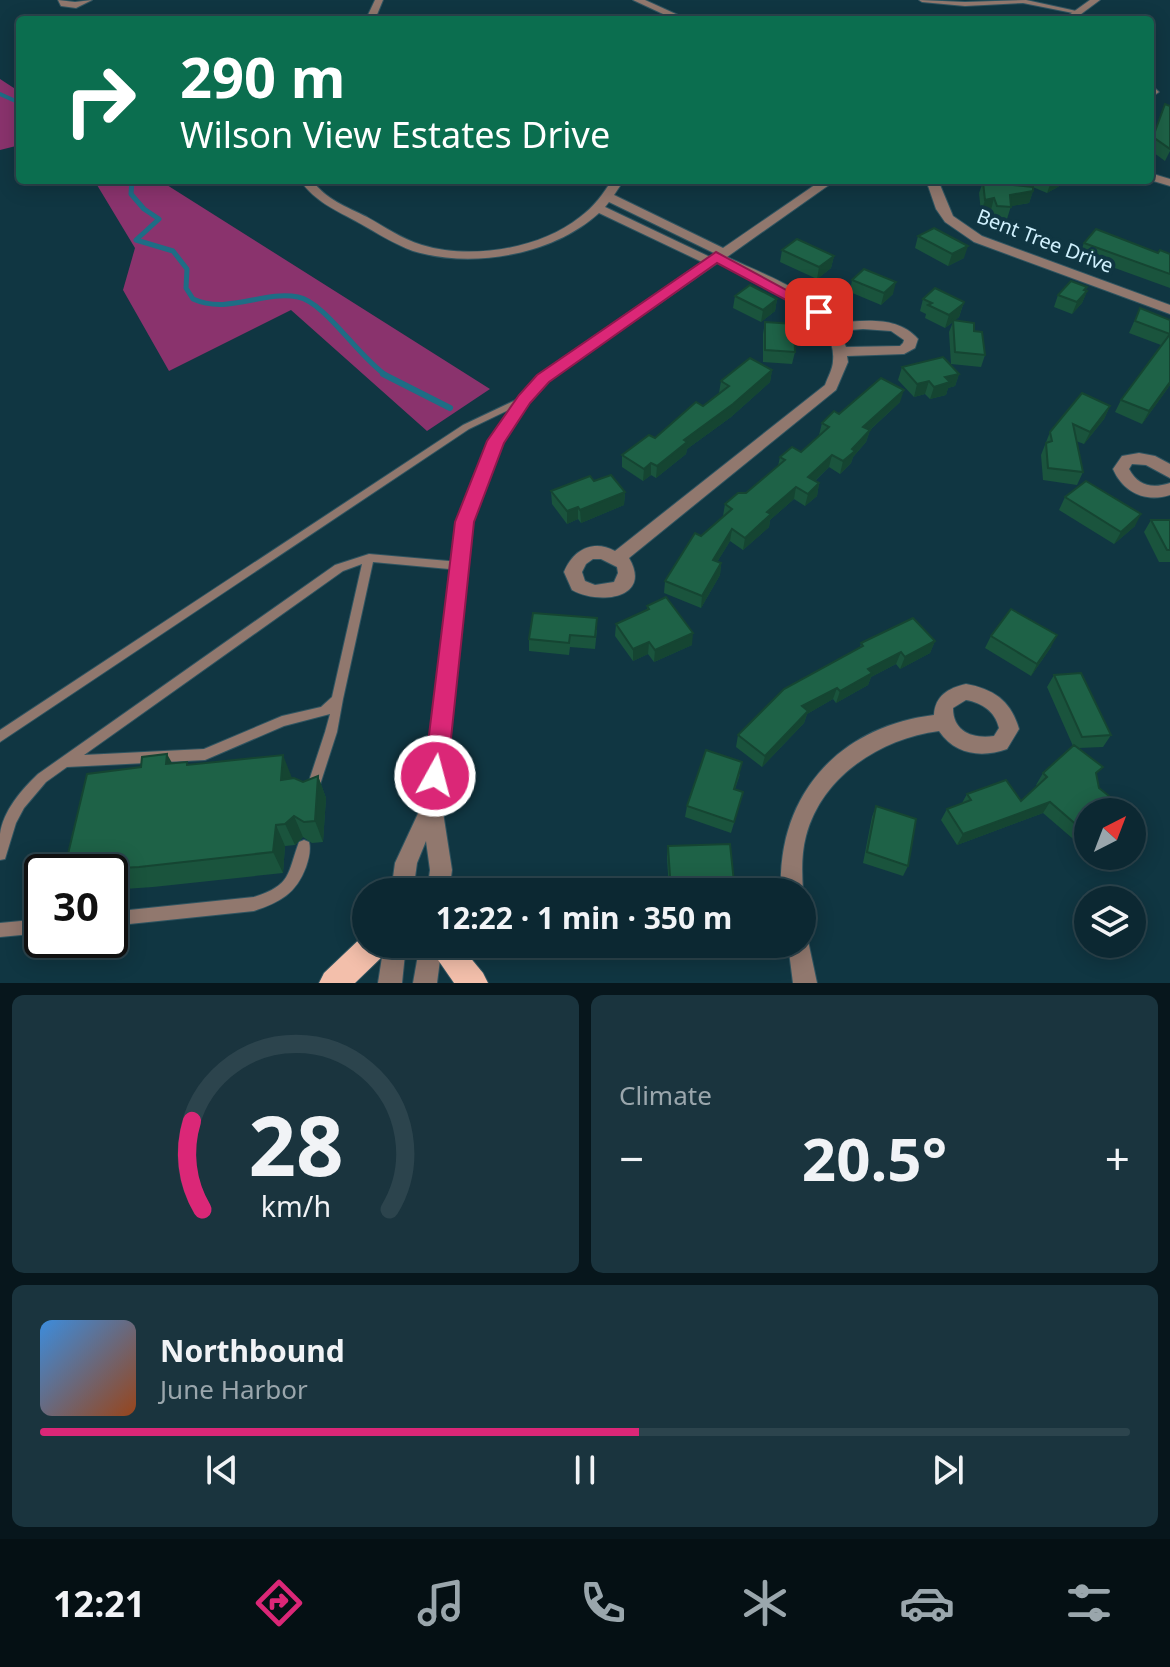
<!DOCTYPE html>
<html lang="en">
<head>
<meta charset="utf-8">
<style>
  body { margin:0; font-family:"Noto Sans",sans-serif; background:#1a343e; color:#f1f3f6; height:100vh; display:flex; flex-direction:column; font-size:30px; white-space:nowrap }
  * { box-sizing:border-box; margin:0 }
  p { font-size:26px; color:#9aa6ac }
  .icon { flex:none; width:44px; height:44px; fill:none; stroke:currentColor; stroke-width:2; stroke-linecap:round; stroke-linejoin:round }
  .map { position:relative; height:983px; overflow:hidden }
  .sheet { display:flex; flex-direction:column; gap:12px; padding:12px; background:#07161c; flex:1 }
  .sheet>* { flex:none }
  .guide { position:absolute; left:16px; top:16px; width:1138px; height:168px; border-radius:8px; box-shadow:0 4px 20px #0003,0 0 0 2px #2c444d; background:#0b6e4f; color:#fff; overflow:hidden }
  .needle { width:52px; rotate:42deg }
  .fabs { position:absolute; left:1074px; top:798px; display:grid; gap:16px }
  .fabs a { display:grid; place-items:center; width:72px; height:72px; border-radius:50%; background:#0c2832; box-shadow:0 4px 20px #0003,0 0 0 2px #2c444d; font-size:40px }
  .speed { position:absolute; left:24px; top:854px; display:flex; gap:16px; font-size:40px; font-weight:700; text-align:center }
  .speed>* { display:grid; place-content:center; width:104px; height:104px; border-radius:50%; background:#0c2832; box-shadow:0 4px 20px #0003,0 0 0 2px #2c444d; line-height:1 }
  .speed .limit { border:4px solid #111; border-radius:12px; background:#fff; color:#111 }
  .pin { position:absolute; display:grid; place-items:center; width:68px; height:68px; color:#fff; margin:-34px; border-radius:16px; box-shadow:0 4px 12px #0006 }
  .me { position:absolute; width:88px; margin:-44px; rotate:7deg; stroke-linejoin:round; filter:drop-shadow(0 0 6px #0008) }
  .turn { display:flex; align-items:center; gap:28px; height:168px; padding:0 32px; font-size:36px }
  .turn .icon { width:104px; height:104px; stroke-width:2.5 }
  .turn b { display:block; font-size:56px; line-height:68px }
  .big { font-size:60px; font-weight:700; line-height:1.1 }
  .sheet .tile { flex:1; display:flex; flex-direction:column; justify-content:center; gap:12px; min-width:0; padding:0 28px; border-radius:12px; background:#1a343e }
  .sheet .dial { align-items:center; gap:0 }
  .dial svg { height:208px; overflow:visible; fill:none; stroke:#2c444d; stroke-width:7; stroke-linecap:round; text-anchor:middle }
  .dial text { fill:#f1f3f6; stroke:none }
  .song { display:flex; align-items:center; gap:24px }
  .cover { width:96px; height:96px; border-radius:12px; background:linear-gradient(135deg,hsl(210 70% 55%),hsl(20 70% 35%)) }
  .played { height:8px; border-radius:4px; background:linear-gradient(90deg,#db2777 55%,#2c444d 55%) }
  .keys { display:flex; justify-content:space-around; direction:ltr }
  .heat { display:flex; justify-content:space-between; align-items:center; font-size:44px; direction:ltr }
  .sheet .tiles { flex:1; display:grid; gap:12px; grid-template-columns:1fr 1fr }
  .tile:last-child { grid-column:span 2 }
  .trip { position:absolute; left:352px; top:878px; width:464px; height:80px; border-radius:40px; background:#0c2832; box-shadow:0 4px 20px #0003,0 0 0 2px #2c444d; font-weight:700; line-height:80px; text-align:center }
  .tab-bar { display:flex; height:128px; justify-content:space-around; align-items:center; background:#051014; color:#9aa6ac }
  .tab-bar .icon { width:56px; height:56px }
  .tab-bar .current { color:#db2777 }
  .tab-bar b { font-size:36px; color:#f1f3f6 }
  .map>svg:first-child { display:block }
</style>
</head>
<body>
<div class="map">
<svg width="1170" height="983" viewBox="0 0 1170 983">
  <rect width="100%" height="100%" fill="#103642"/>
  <g fill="#8a336d">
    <path d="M0 79 20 92V145L0 150Z"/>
    <path d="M94 180H159L490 389 427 431 291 310 169 371 123 290 135 248Z"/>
  </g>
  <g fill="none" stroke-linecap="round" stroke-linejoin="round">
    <path stroke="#1e6d85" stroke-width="4" d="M0 94 20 103"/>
    <path stroke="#1e6d85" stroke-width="5" d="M132 180 131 194 144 209 159 219 136 240 173 251 187 269 186 288 193 299C229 315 263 290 298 297 325 302 359 358 387 376"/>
    <path stroke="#1e6d85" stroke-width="6" d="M383 374 450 408"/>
    <g stroke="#2f5460" stroke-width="2">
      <g id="lane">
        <path d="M919 0 965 2 1026 0 1081 12 1078 14 1023 3 965 6 922 2Z"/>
        <path d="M522 397 525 398 527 400 525 402 469 429 0 742V730L463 425Z"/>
        <path d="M369 554 460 562 464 563 465 566 464 569 460 570 373 562 343 699 337 732 317 794 312 796 307 794 306 790 325 732 330 714 284 726 205 760 67 767 46 782 24 808 16 823 5 859 0 860C0 852 0 843 0 834 3 811 22 789 38 774L335 565ZM362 564 332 697 321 707 282 716 204 749 84 755 343 571Z"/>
        <path d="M304 840 309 842C311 850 309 858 306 867 296 894 280 902 254 911L110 926V912L254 897C292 885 287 874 299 842Z"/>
        <path d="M42 919V933L0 937V923Z"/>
      </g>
    </g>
    <g stroke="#2f5460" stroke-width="2">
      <g id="street">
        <path d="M58 0 75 2 92 0 76 8 61 6Z"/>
        <path d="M375 0H383L376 17 389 20H320L325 17H367Z"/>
        <path d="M633 0H645L689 20H676Z"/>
        <path d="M1090 0H1100L1073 20H1062Z"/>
        <path d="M1150 84 1159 92 1150 98Z"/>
        <path d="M1150 173 1170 179V186L1150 180Z"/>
        <path d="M300 180H312C325 199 347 207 367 217 385 227 402 239 422 245 471 260 540 249 580 217 594 207 603 194 612 180H624L614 195 723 248 822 180H836L727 257C763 274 810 290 834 323 863 321 897 315 918 339L915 348 904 354 847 356 848 362 836 390 629 558C653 599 598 605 572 590L564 572C573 550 593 539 615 551L825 385C828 377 833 368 833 361 838 310 756 280 719 262L548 381 529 402 503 442 473 522 442 806 452 870 449 892H427L430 870 426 841 417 863 413 892H391L395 863 422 805 457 522 488 441 519 396 538 375 702 262 599 213C553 255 473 269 413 251 394 244 377 233 359 223 336 210 315 202 300 180ZM609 202 714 253 710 257 605 207ZM863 329 891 331 904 340 903 343 900 346 846 347 839 331ZM593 559H601L617 567 618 573 614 582 595 585 585 581 582 572 586 564Z"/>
        <path d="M926 180H938L953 216 982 236 1170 305V314L974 242 945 222 936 209Z"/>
        <path d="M1139 453 1155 456 1170 464V478L1146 465 1132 464 1129 469C1138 486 1152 489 1170 483V495C1145 503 1123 492 1113 469L1122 456Z"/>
        <path d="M966 684C994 689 1011 701 1019 729L1007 749C982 758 955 755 939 731 880 739 822 776 806 836 801 855 802 873 803 892L802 894V892H781C777 795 838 727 934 715 935 696 948 688 966 684ZM966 700C982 703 995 711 999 728L994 736C973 739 953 732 953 708Z"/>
        <path d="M802 934 807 936 817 983H793L788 944H802Z"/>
        <path d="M384 944H406L402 983H378Z"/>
        <path d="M420 944H442L437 983H413Z"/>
      </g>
    </g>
    <g stroke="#2f5460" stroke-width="2">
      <g id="primary">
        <path d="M365 934 366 944H389L385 954 355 983H319L324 973Z"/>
        <path d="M427 944H459L483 973 488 983H454Z"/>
      </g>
    </g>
    <use href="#lane" fill="#91786e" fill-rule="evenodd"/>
    <use href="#street" fill="#91786e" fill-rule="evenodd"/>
    <use href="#primary" fill="#f3bfab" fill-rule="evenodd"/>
  </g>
  <g fill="#1a543d">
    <path d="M1165 104 1170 106V151L1165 161 1150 150V144Z"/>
    <path d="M1030 180H1070L1047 193 1028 185Z"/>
    <path d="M983 182 1033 191 1029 203 1011 206 1007 219 993 218 991 210 981 212 979 193Z"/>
    <path d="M918 236 964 258 948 266 915 248Z"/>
    <path d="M1084 243 1170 254V288L1079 255Z"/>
    <path d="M782 250 834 256 831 268 817 279 780 262Z"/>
    <path d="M852 280 893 294 881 305 850 292Z"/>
    <path d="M1087 287 1086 290 1087 291 1082 303 1072 314 1054 307 1058 295Z"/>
    <path d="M735 296 777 299 775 311 761 322 733 308Z"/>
    <path d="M923 299 964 302 959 317 955 320 974 331 985 355 981 367 951 364 949 332 953 322 945 328 925 318 926 314 920 311Z"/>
    <path d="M1140 308 1170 320V385L1142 424 1115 412 1121 400 1161 345 1129 333Z"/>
    <path d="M765 322 795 352 792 364 763 362V334Z"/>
    <path d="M902 367 959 374 955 386 948 388 946 395 930 399 925 394 914 397 898 380Z"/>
    <path d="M772 370 770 382 731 417 687 449 686 454 656 478 651 475 643 481 622 467V455L655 438 703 406 719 393 721 381Z"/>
    <path d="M900 402 870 430 866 442 853 457 851 463 840 474 829 467 815 481 819 483 817 496 805 506 794 499 770 520 769 527 743 550 730 541 717 562 721 563 720 575 701 608 664 593 665 581 701 536 723 516 725 504 746 493 778 466 780 457 801 452 819 435 822 423 839 414Z"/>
    <path d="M1110 406 1104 419 1084 444 1076 441 1083 472 1077 485 1043 480 1041 455 1050 432Z"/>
    <path d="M594 481 625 492 624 505 581 523 578 519 567 524 552 504 551 491Z"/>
    <path d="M1065 497 1135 526 1114 544 1059 510Z"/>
    <path d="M1151 520H1170V562H1159L1144 532Z"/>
    <path d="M647 606 692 645 654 662 648 654 633 661 615 636 616 624 647 610Z"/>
    <path d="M597 630 595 649 570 647 569 655 529 651V639Z"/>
    <path d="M991 636 1051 647 1031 676 985 648Z"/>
    <path d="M935 641 930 653 900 669 896 664 871 677 868 685 836 703 833 699 807 714 804 723 762 767 736 747 738 735 860 648 861 643Z"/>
    <path d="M1054 675 1111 735 1103 747 1078 748 1097 775 1088 812V835L1079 844 1043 813 957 845 941 820 947 809 962 803 967 794 1021 801 1037 786 1036 785 1043 773 1073 746 1047 687Z"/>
    <path d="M172 764 292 778 303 782 318 776 326 798 323 842 312 843 303 837 295 845 285 846 283 873 153 887 110 890V872H65L64 871Z"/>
    <path d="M740 774 735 789 740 803 731 833 685 817 687 806Z"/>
    <path d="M876 806 908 866 903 876 863 863 872 817Z"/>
    <path d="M668 846 735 892H669L667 857Z"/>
  </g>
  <g fill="#154532">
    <path d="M1054 180H1070L1047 193 1051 182Z"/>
    <path d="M1033 191 1029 203 1006 207 1010 195Z"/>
    <path d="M994 198 991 210 981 212 985 200Z"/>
    <path d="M968 246 964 258 948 266 952 254Z"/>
    <path d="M834 256 831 268 817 279 819 267Z"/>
    <path d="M896 282 893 294 881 305 884 293Z"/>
    <path d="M1087 287 1084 295 1087 291 1082 303 1072 314 1077 302Z"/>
    <path d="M777 299 775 311 761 322 763 310Z"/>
    <path d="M963 304 959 317 945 328 949 315Z"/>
    <path d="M772 370 770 382 731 417 687 449 686 454 656 478 657 466 684 440Z"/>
    <path d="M959 374 955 386 948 388 946 395 930 399 934 387 945 377Z"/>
    <path d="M929 381 925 394 914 397 917 384Z"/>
    <path d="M1170 382V385L1142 424 1149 411Z"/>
    <path d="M904 390 900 402 860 439 863 427Z"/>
    <path d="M1110 406 1104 419 1084 444 1090 432Z"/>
    <path d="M870 430 866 442 853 457 851 463 840 474 843 461 852 449Z"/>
    <path d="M832 455 829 467 806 489 808 477Z"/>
    <path d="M651 463V475L643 481 644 469Z"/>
    <path d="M819 483 817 496 805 506 808 494Z"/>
    <path d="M796 487 794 499 770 520 769 527 743 550 745 538 767 512Z"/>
    <path d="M625 492 624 505 581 523 580 510Z"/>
    <path d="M578 507V519L567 524V511Z"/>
    <path d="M1141 514 1135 526 1114 544 1121 532Z"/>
    <path d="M732 529 730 541 711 572 713 560Z"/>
    <path d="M721 563 720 575 701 608 702 596Z"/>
    <path d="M693 633 692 645 654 662 655 650Z"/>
    <path d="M1057 635 1051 647 1031 676 1037 664Z"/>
    <path d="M935 641 930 653 900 669 905 657Z"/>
    <path d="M649 642 648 654 633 661V649Z"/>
    <path d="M901 652 896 664 871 677 868 685 836 703 840 691 868 669Z"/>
    <path d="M837 688 833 699 807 714 804 723 762 767 765 756 802 706Z"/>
    <path d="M167 754 180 777 166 764Z"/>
    <path d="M283 755 292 778 290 802 281 780Z"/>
    <path d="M318 776 326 798 323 842 315 821Z"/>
    <path d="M1050 802 1043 813 957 845 963 834Z"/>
    <path d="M294 816 303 837 295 845 285 824Z"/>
    <path d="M276 825 285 846 283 873 273 852Z"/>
  </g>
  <g fill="#1e6247" stroke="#154532" stroke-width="2">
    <path d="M1165 104 1170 106V149L1153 137Z"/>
    <path d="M983 182 1033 187V191L1010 195 1011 207 997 206 994 198 985 200Z"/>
    <path d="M934 228 968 246 952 254 918 236Z"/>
    <path d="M1096 229 1158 253 1160 250 1170 254V274L1084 243Z"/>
    <path d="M797 239 834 256 819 267 782 250Z"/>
    <path d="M864 269 896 282 884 293 852 280Z"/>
    <path d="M1071 281 1087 287 1084 290 1087 291 1077 302 1058 295Z"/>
    <path d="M750 285 777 299 763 310 735 296Z"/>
    <path d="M935 288 964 302 963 304 949 315 928 305 932 303 923 299Z"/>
    <path d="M1140 308 1170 320V382L1149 411 1121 400 1170 334 1135 321Z"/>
    <path d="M953 320 974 323V331L982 332 985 355 955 352Z"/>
    <path d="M765 322 794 324 795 352 765 350Z"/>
    <path d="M943 357 959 374 945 377 950 382 934 387 929 381 917 384 902 367Z"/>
    <path d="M750 358 772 370 733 404 684 440 687 442 657 466 651 463 644 469 622 455 649 435 655 438 696 402 703 406 729 386 721 381Z"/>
    <path d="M881 378 904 390 863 427 870 430 852 449 855 451 843 461 832 455 808 477 819 483 808 494 796 487 767 512 771 514 745 538 732 529 713 560 721 563 702 596 665 581 695 533 701 536 732 509 725 504 738 493H746L785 460 780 457 792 447 801 452 829 427 822 423 834 411 839 414Z"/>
    <path d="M1082 393 1110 406 1090 432 1073 424 1083 472 1048 468 1046 443 1052 441 1050 432Z"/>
    <path d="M611 475 625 492 580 510 578 507 567 511 551 491 590 476 594 481Z"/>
    <path d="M1086 481 1141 514 1121 532 1065 497Z"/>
    <path d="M1151 520H1170V550H1167Z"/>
    <path d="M666 597 693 633 655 650 649 642 633 649 616 624 649 609 647 606Z"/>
    <path d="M1011 609 1057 635 1037 664 991 636Z"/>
    <path d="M533 613 597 618 595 637 570 635 569 643 529 639Z"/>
    <path d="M913 618 935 641 905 657 901 652 868 669 872 673 840 691 837 688 802 706 808 711 765 756 738 735 784 689 863 646 861 643Z"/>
    <path d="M1081 673 1111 735 1082 737 1054 675Z"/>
    <path d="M1074 745 1103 767 1096 773 1099 788 1129 812H1088L1087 834 1050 802 963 834 947 809 971 800 967 794 1006 780 1021 801 1047 777 1043 773Z"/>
    <path d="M706 750 742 762 734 789 743 792 734 822 687 806Z"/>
    <path d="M167 754 166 764 187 762V765L283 755 281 780 294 778 303 782 318 776 315 821 304 822 294 816 285 824 276 825 273 852 139 867 64 871 87 774 141 767 142 757Z"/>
    <path d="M876 806 916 819 908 866 867 852Z"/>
    <path d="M730 844 735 892H671L668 846Z"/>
  </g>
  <path fill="#db2777" stroke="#8e194d" stroke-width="2" d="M716 252 827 312 825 315H814L717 263 549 382 530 403 504 443 474 522 447 776 444 784 435 787 427 784 424 776 455 522 487 441 519 395 537 375Z"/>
  <g text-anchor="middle" stroke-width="8" stroke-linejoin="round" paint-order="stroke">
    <g font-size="20" fill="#d0f1fe" stroke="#103642">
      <text transform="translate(1045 241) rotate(21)" y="7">Bent Tree Drive</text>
    </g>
  </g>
</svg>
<div class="fabs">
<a><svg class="needle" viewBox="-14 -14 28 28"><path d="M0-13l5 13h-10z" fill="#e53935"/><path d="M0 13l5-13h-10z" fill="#9aa6ac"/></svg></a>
<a><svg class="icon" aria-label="layers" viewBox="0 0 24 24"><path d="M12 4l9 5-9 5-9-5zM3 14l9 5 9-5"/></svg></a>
</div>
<div class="speed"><div class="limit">30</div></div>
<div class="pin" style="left:819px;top:312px;background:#d93025"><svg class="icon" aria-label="arrive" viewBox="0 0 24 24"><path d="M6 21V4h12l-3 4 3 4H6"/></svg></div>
<svg class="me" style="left:435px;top:776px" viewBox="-20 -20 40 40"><circle r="17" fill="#db2777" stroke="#fff" stroke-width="3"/><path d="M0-11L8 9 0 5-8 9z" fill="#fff"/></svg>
<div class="trip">12:22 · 1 min · 350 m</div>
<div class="guide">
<div class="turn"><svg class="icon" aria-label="right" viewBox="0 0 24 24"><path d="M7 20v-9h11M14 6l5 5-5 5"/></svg><div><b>290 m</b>Wilson View Estates Drive</div></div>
</div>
</div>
<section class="sheet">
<div class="tiles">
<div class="tile dial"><svg viewBox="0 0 100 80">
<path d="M14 69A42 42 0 1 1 86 69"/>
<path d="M14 69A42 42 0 0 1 10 35" stroke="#db2777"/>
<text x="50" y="56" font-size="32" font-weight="700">28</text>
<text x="50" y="72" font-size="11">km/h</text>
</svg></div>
<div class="tile"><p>Climate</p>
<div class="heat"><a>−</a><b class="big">20.5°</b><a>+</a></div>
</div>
<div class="tile">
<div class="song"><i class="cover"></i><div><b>Northbound</b><p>June Harbor</p></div></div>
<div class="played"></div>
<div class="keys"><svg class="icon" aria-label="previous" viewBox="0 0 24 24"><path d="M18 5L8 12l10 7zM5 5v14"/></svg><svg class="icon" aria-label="pause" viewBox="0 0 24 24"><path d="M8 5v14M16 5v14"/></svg><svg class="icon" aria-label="next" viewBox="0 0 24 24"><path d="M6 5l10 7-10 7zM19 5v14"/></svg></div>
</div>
</div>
</section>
<nav class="tab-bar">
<b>12:21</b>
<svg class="icon current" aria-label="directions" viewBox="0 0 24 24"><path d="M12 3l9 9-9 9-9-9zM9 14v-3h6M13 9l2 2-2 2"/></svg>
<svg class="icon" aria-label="music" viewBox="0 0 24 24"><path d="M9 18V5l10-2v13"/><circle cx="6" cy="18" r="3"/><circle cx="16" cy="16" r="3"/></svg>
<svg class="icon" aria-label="phone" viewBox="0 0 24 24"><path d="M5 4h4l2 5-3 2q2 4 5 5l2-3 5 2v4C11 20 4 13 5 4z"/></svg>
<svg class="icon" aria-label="climate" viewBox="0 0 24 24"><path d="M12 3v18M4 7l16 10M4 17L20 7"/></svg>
<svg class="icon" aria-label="car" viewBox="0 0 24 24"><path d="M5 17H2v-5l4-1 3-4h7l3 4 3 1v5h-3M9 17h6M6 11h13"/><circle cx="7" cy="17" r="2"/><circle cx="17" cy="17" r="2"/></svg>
<svg class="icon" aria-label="filters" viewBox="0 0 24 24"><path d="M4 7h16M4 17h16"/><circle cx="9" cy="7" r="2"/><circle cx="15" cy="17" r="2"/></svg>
</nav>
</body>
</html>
